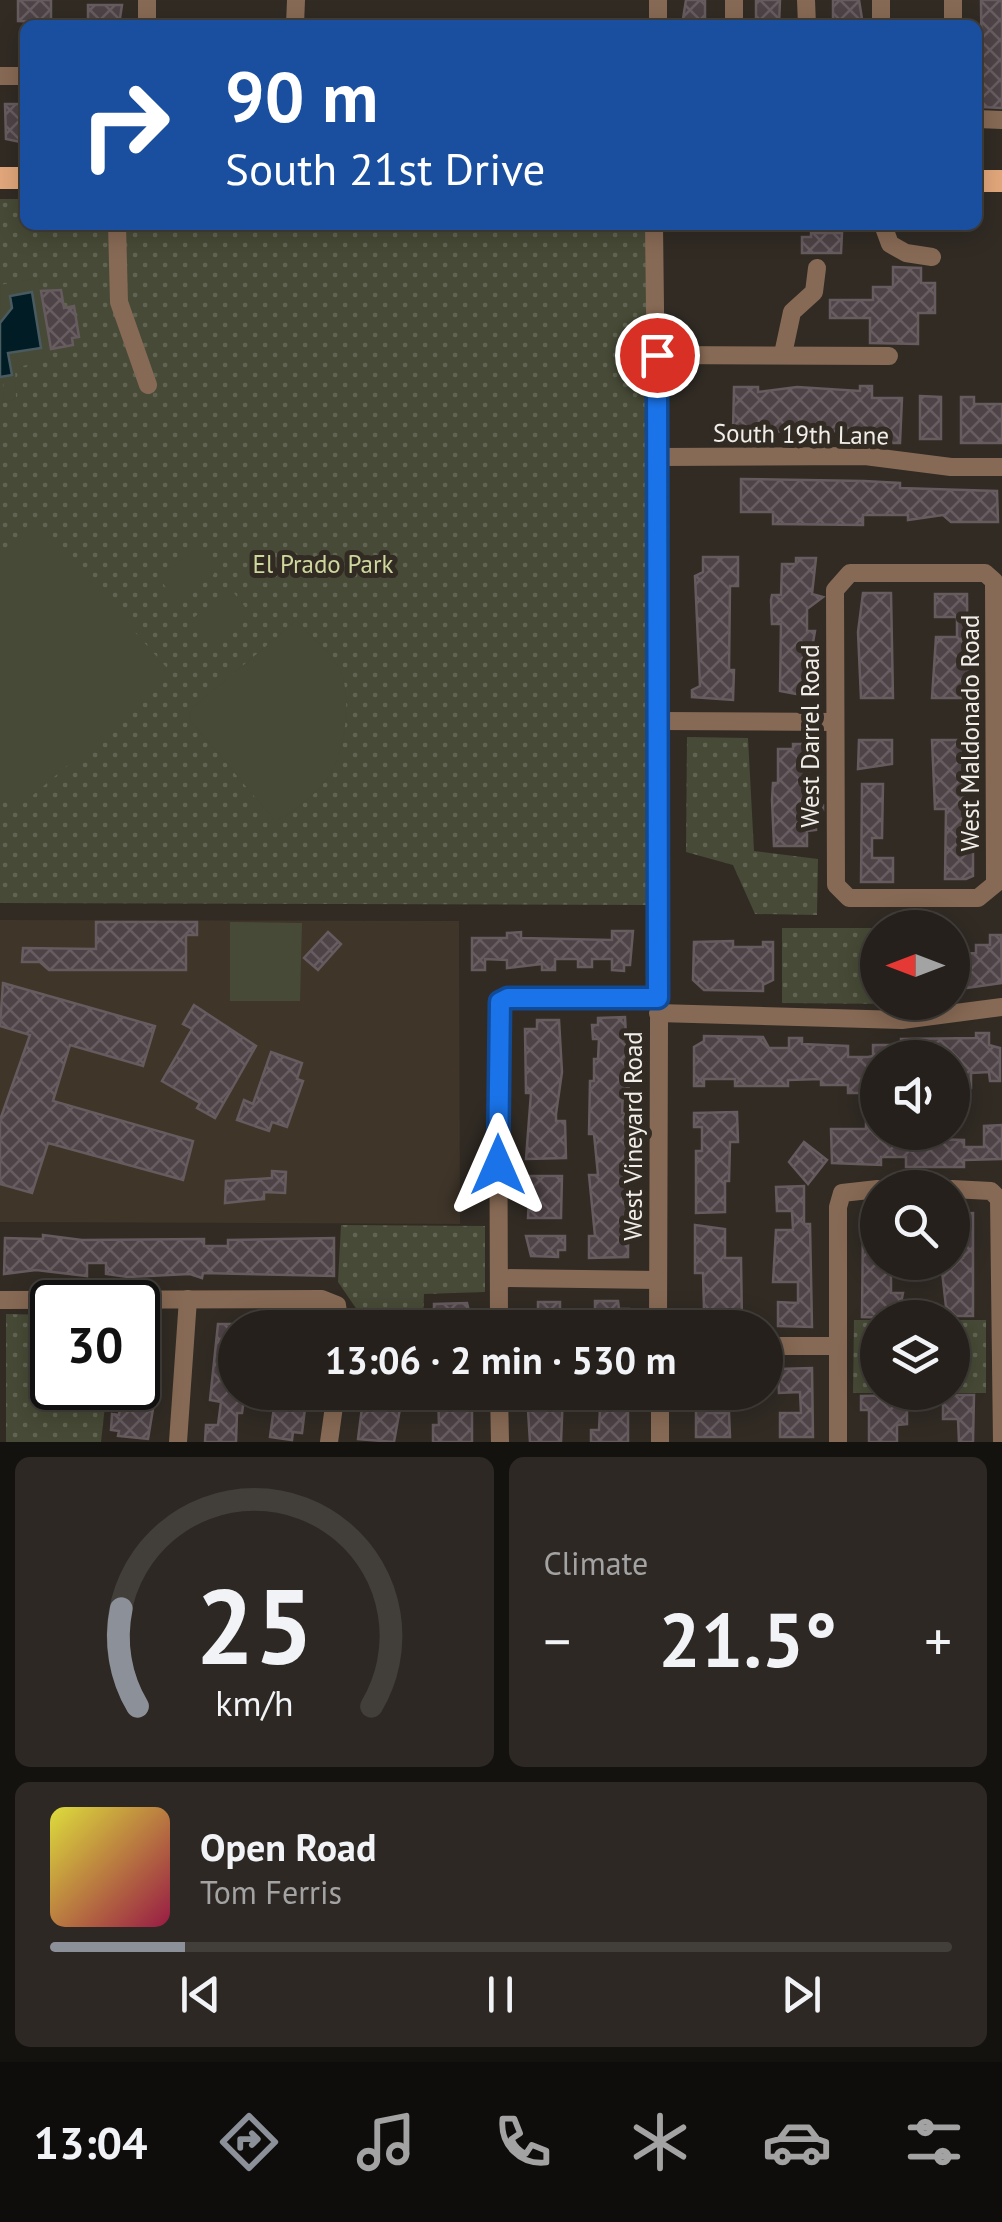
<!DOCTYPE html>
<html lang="en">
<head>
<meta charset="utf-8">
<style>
  body { margin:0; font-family:"PT Sans",sans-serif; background:#2d2824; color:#f1f3f6; height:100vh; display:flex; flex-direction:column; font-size:38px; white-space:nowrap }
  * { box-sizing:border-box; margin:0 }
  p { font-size:32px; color:#a3a3a3 }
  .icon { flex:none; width:55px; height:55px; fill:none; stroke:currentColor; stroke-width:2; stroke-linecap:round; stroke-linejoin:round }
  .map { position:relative; height:1442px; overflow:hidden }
  .details { display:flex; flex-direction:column; gap:15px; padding:15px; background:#14120f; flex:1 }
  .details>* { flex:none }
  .hud { position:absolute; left:20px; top:20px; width:962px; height:210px; border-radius:15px; box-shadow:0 5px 25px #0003,0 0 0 2px #423e3a; background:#1a4fa0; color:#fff; overflow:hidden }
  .needle { width:65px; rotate:270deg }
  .fabs { position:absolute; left:860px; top:910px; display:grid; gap:20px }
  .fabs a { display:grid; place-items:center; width:110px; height:110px; border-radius:50%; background:#25201b; box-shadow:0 5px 25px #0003,0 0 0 2px #423e3a; font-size:50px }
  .speed { position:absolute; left:30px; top:1280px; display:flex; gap:20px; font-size:50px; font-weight:700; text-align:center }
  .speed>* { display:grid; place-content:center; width:130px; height:130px; border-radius:50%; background:#25201b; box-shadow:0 5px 25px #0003,0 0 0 2px #423e3a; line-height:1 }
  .speed .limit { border:5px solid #111; border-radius:15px; background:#fff; color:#111 }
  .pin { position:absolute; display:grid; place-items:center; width:85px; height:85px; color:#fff; margin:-42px; border:5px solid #fff; border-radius:50%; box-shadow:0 2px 10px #0007 }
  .me { position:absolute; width:110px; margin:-55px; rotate:0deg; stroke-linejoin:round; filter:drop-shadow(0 0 8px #0008) }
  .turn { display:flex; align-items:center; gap:35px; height:210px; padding:0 40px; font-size:45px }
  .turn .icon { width:130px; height:130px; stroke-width:2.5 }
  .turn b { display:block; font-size:70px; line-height:85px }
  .big { font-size:75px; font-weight:700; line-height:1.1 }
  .details .card { flex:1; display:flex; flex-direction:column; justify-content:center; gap:15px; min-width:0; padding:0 35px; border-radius:15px; background:#2d2824 }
  .details .dial { align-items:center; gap:0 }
  .dial svg { height:260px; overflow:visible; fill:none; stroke:#423e3a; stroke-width:7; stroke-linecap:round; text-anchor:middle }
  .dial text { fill:#f1f3f6; stroke:none }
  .song { display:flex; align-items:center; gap:30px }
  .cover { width:120px; height:120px; border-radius:15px; background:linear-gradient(135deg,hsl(60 70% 55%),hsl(340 70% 35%)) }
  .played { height:10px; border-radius:5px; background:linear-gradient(90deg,#8c9099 15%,#423e3a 15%) }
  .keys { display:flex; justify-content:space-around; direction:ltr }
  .heat { display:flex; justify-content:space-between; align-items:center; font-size:55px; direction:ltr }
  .details .tiles { flex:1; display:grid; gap:15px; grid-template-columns:1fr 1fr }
  .card:last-child { grid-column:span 2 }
  .trip { position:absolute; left:218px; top:1310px; width:565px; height:100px; border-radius:50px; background:#25201b; box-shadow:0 5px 25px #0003,0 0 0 2px #423e3a; font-weight:700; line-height:100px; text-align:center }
  .menu { display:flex; height:160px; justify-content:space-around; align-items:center; background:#0f0d0b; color:#a3a3a3 }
  .menu .icon { width:70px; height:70px }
  .menu .active { color:#8c9099 }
  .menu b { font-size:45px; color:#f1f3f6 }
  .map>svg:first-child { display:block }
</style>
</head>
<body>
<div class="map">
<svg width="1002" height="1442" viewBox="0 0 1002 1442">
  <defs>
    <pattern id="park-dots" width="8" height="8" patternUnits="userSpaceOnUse" patternTransform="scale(2.5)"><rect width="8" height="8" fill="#474a36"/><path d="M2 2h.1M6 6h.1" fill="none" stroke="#626453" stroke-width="1.8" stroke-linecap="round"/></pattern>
    <pattern id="building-cross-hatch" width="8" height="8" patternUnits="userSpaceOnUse" patternTransform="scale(2.5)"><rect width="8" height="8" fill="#4e4346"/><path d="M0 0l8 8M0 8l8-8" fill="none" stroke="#685e61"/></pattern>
  </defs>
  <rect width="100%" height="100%" fill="#312b24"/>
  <path fill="#3f3529" d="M0 920 459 921 460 1224 0 1222Z"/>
  <g fill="url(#park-dots)">
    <path d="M0 199H25V225H646V905L0 903Z"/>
    <path d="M687 737 748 738 754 851 818 859 817 915 755 914 733 865 686 852Z"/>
    <path d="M782 928H877L878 1002 898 1004 782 1003Z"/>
    <path d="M341 1225 485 1226V1292L424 1294 423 1320H364L338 1282Z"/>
    <path d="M6 1314 52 1315V1388H107L101 1442H6Z"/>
    <path d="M854 1320H877L878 1392H952L953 1320H986V1393H853Z"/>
  </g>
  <g fill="#474a36">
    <path d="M39 278 41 291 61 290 64 308 74 306 79 337 72 338 73 345 51 349 52 358 19 367 15 364 16 399 4 402 0 285Z"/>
    <path d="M33 518 166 667 163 684 13 812 0 794V563Z"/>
    <path d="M198 549 214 574 175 601 158 576Z"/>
    <path d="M230 588 249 612 210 644 191 620Z"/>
    <path d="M296 621C309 635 330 651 339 668 352 691 346 746 333 769 322 791 296 811 275 821L189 719 192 708Z"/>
    <path d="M230 922 302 923 300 1001H230Z"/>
  </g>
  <path fill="#011c25" stroke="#495b60" stroke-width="2.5" d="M32 292 41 348 8 353 12 375 0 377V323L12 308 10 296Z"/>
  <g fill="url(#building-cross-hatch)" stroke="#665b5e" stroke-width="2.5">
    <path d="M18 0H51V22L18 21Z"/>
    <path d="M686 0H705V25H682Z"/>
    <path d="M756 0H780L779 25H756Z"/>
    <path d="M833 0H859L863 25H833Z"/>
    <path d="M981 0H1002V108L982 107Z"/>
    <path d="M88 5H122L119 25H95V20H88Z"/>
    <path d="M5 104H25V143L6 139Z"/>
    <path d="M811 233H842L841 253H802V237H811Z"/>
    <path d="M893 267 921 268V283H935V313H918V344L870 343V318H830V300H873V287H893Z"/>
    <path d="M61 290 64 308 74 306 79 337 72 338 73 345 51 349 41 291Z"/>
    <path d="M860 386H872V398H902L900 443H889V432L826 431V437H813V432L733 431 734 387H758V392L797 387 860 391Z"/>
    <path d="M920 396 941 397V439H920Z"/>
    <path d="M961 397H974V404H1002V443H961Z"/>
    <path d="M741 479 864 481 900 483V488L997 491 998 522H951L943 515 908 520V515H863V525L773 524V512H741Z"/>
    <path d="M703 557H738V586H730L729 670H734L733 700 692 697V690L700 686 695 576 703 572Z"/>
    <path d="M796 558H816L812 594 823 597 807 609V631H815L810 660 812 697 780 691 781 624H772L771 600 772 595H781L782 564H796Z"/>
    <path d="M863 593H891L893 698H861L858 632Z"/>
    <path d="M935 594H967L968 698H932L936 637H957V617H935Z"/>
    <path d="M859 740H892V764L858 769Z"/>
    <path d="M932 740H975V753H966L968 818 973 817V876L966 879H945L946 809H935Z"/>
    <path d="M793 744H812L807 798 823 805V810H816V830L807 831V846H774L772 800 773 783H778V749H793Z"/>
    <path d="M862 784H883L882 838H872V858H893V882H861Z"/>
    <path d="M96 922H197V935H186V970H49L40 962H22L23 948 96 949Z"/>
    <path d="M612 931H633L630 965H624V971L612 970V959H592V967H578V959H555V970H542V964L507 968V960L485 959V970H472V938H507V933L521 932V938L612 940Z"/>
    <path d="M328 932 341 944 318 970 304 958Z"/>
    <path d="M990 935H1001L1002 983 952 990V954L976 953V945H990Z"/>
    <path d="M733 941V947H763V942H773V980L763 985V991L704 990 693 980 694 942Z"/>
    <path d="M3 983 155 1026 143 1066 70 1045 53 1101 193 1141 183 1180 48 1143 32 1193 0 1184V1120L30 1035 0 1026Z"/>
    <path d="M194 1005 256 1046 215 1118 197 1108 200 1103 162 1081 192 1029 183 1024Z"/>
    <path d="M625 1017 629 1093H623L622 1113H629L628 1257 589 1258V1236H595L589 1175H598L594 1134H589L590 1081H594V1059H598L599 1039H593L592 1025H598V1018Z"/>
    <path d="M537 1020H559L562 1072 556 1114V1121H565L566 1158 526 1159 531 1093H526L525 1029H537Z"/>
    <path d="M976 1033H989V1045L1000 1048V1081H990L989 1072 971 1073V1088H960V1081H952V1058H878V1084H872L873 1093H848V1085H821V1079L788 1080V1086H735V1079H704V1086H694V1047L704 1041V1036L763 1037 769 1048H789V1038H802V1044L848 1046V1057H868L873 1056V1045H901V1039L976 1038Z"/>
    <path d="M271 1052 302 1063 297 1079 303 1081 287 1127 272 1122 269 1131 237 1120 244 1100 253 1104Z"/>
    <path d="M737 1112 738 1142H730L729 1181H725V1212L696 1213V1151H702V1127H694V1113Z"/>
    <path d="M878 1120V1132H896V1138L964 1140V1147H984V1126L1002 1125V1159L964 1160V1167H906V1157H881V1165L832 1163 831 1129H866V1121Z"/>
    <path d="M804 1142 827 1160 808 1184 789 1162Z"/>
    <path d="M272 1171 286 1172 285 1193 264 1192V1199L225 1203 226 1181 272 1178Z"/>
    <path d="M530 1176H562L561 1218H528Z"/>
    <path d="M804 1186V1224H810L812 1327 778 1326V1302L798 1303V1282H773L776 1230H793L792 1211H777L776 1187Z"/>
    <path d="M973 1213V1316H947L941 1262 963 1258V1237L952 1238V1214Z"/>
    <path d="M863 1219H878V1262H891V1293H903L898 1318 862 1317Z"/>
    <path d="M695 1225 725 1229V1258H741L742 1324 696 1325 695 1310H704L703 1273H695Z"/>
    <path d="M43 1235 82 1240 204 1239V1246H228V1240L334 1238V1276L203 1273 202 1278 190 1274 128 1277 106 1274V1263H87V1276L36 1270 4 1274 5 1238 43 1239Z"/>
    <path d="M526 1236H565V1250H558V1257L531 1256Z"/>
    <path d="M595 1301H618L619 1309H629V1322H595Z"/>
    <path d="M538 1302H560V1323H526L527 1310H538Z"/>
    <path d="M467 1303 472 1324 434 1325V1304Z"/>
    <path d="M158 1324V1375L147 1374 144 1395 155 1397 148 1439 118 1436 119 1431 111 1430 112 1414 119 1415 123 1388H138V1325Z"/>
    <path d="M218 1324H235V1392H245L242 1413H237L236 1442H205L206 1425H218L221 1402 210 1400Z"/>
    <path d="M812 1368 813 1437H780V1413H801L800 1392 779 1393 778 1369Z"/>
    <path d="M268 1392H307L302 1433 293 1432 292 1440 270 1437 274 1407 267 1406Z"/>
    <path d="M364 1392H403L394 1442 358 1439Z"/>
    <path d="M696 1392H708L709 1413H729L730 1437H696Z"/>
    <path d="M591 1393 628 1394V1442H591V1430H599L600 1408H591Z"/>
    <path d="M438 1394H461V1402H472V1442H433V1425H439Z"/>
    <path d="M527 1394H563L561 1442H530Z"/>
    <path d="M907 1395V1424L897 1425V1442H869V1410H861V1396Z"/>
    <path d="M943 1395H974L973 1442H959L958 1419H943Z"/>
  </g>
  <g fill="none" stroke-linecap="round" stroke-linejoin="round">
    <g stroke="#876a55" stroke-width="18">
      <path d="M806 0 807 25"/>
      <path d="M881 0V25"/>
      <path d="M953 0V25"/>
      <path d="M147 25V0"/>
      <path d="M295 25 296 0"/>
      <path d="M658 25V0"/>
      <path d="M734 25V0"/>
      <path d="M0 76H25"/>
      <path d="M978 119 1002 120"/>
      <path d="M117 225 119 302 148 385"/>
      <path d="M654 225 660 721 658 1328"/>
      <path d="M883 225 890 244 906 253 932 257"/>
      <path d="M783 354 792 312 814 292 817 268"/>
      <path d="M657 355 889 356"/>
      <path d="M659 457 865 456 951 467H1002"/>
      <path d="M850 573H985L994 581 995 884 978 898H849L836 885 835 590Z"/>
      <path d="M660 721 835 722"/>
      <path d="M658 1013 902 1020 1002 1007"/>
      <path d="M952 1189 991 1191 999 1199 1002 1442"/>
      <path d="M499 1278 658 1280"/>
      <path d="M0 1300 322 1299 337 1305 340 1328"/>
      <path d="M499 1328 498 1005 508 998H658"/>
      <path d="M765 1346H838"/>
      <path d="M499 1392 500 1442"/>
      <path d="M660 1392V1442"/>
      <path d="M178 1442 188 1299"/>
      <path d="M329 1442 336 1392"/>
      <path d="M838 1442V1207L842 1193 878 1189"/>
    </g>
    <g stroke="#e2a77b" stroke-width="22">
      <path d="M0 178H25"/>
      <path d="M978 181H1002"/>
    </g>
  </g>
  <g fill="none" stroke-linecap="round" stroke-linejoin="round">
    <g stroke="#114b97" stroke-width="25">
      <path id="route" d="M498 1165 500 1002 508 998H658L657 355"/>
    </g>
    <use href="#route" stroke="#1a73e8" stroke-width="18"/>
  </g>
  <g text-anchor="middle" stroke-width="10" stroke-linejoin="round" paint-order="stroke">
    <g font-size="25" fill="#f1ede8" stroke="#312b24">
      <text transform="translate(801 434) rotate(1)" y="9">South 19th Lane</text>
      <text transform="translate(970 733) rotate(-90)" y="9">West Maldonado Road</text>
      <text transform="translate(810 736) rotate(-90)" y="9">West Darrel Road</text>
      <text transform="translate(633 1136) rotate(-90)" y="9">West Vineyard Road</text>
    </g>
    <g font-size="25" fill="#ced79c" stroke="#312b24">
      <text x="323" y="573">El Prado Park</text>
    </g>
  </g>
</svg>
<div class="fabs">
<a><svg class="needle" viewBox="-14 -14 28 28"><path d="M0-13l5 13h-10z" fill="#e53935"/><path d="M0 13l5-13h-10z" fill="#a3a3a3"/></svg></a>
<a><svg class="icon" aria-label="sound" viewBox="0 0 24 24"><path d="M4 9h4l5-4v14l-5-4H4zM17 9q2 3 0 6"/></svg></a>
<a><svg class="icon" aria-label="search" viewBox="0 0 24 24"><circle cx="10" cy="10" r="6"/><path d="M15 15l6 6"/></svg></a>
<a><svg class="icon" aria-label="layers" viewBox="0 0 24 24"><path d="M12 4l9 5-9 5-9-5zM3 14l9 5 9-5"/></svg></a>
</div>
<div class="speed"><div class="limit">30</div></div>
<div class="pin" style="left:657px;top:355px;background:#d93025"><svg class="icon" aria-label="arrive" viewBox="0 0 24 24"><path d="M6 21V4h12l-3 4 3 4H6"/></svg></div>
<svg class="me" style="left:498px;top:1165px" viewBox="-20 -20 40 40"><path d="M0-17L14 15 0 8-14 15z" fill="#1a73e8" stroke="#fff" stroke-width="4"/></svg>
<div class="trip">13:06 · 2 min · 530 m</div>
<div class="hud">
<div class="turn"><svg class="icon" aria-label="right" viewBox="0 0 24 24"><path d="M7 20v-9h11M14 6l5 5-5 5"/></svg><div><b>90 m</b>South 21st Drive</div></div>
</div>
</div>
<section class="details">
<div class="tiles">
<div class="card dial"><svg viewBox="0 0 100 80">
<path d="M14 69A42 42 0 1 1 86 69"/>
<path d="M14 69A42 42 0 0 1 9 39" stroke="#8c9099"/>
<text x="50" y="56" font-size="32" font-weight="700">25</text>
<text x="50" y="72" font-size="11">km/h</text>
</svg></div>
<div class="card"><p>Climate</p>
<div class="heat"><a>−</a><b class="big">21.5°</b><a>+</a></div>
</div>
<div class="card">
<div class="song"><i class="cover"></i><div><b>Open Road</b><p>Tom Ferris</p></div></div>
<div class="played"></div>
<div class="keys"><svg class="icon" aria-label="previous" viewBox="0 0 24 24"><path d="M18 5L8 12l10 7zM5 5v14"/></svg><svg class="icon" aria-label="pause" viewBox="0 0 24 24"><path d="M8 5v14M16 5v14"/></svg><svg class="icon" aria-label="next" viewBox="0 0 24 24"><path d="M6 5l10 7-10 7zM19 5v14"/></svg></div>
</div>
</div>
</section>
<nav class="menu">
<b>13:04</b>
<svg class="icon active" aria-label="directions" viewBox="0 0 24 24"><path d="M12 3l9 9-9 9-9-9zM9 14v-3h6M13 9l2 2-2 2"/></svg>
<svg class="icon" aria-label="music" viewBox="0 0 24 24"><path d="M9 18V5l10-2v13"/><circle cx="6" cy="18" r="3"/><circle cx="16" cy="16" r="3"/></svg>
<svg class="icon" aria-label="phone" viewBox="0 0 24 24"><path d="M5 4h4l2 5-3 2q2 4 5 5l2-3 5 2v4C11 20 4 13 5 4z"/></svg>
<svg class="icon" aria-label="climate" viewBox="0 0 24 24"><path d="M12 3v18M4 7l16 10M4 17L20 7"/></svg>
<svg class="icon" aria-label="car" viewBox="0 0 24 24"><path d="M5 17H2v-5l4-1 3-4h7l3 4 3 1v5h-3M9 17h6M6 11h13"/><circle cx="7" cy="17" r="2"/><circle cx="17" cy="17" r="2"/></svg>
<svg class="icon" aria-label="filters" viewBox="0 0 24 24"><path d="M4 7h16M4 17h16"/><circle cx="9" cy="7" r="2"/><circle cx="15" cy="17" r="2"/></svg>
</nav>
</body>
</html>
